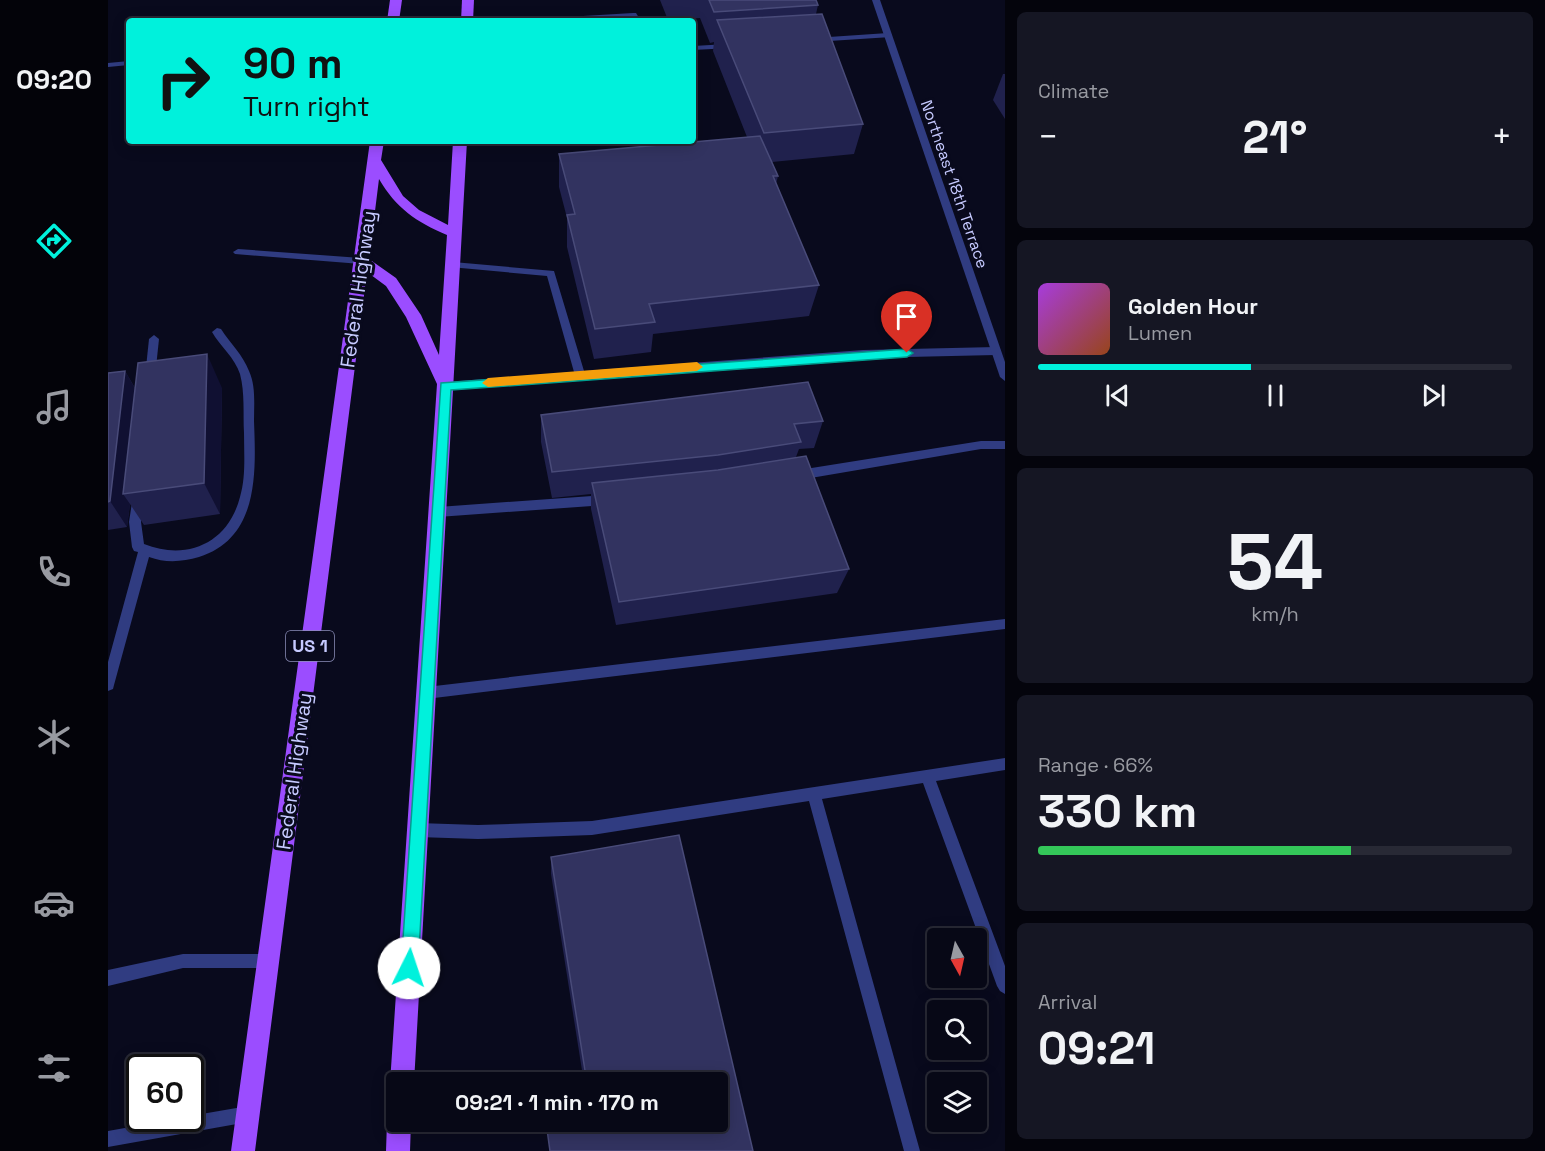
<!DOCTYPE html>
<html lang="en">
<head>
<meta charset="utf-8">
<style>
  body { margin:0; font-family:"Space Grotesk",sans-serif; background:#151623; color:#f1f3f6; height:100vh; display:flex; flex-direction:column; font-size:22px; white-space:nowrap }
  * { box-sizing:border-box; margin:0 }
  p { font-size:20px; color:#989aa1 }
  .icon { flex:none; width:33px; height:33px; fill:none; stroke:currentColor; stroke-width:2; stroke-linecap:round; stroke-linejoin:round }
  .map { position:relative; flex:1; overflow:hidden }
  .side { display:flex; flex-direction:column; gap:12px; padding:12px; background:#04040c; width:540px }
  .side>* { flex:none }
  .top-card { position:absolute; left:18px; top:18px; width:570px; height:126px; border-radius:6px; box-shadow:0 3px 15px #0003,0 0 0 2px #282935; background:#00f1dc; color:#111; overflow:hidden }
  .needle { width:39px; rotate:172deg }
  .buttons { position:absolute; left:819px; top:928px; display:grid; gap:12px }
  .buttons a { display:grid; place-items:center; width:60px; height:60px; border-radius:6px; background:#070816; box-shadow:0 3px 15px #0003,0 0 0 2px #282935; font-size:30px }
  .speed { position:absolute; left:18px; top:1054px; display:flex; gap:12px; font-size:30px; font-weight:700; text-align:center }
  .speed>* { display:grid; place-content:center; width:78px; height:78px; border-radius:50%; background:#070816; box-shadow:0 3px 15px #0003,0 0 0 2px #282935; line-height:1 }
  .speed .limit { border:3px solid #111; border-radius:9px; background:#fff; color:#111 }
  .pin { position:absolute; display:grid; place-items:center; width:51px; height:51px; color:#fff; margin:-62px -26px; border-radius:50% 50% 50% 0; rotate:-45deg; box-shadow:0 0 6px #0007 }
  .pin .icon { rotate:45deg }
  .me { position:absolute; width:66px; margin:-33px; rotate:4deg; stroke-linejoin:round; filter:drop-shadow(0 0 4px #0008) }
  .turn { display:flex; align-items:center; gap:21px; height:126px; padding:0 18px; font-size:27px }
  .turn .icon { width:78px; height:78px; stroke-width:2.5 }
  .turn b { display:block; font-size:42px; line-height:51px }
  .big { font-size:45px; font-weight:800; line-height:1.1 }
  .side .tile { flex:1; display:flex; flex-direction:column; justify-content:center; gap:9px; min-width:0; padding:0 21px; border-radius:9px; background:#151623 }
  .side .dial { align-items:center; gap:0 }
  .dial b { font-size:78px; line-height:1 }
  .song { display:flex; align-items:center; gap:18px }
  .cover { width:72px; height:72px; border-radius:9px; background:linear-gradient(135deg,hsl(280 70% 55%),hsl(20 70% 35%)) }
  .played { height:6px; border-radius:3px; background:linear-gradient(90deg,#00f1dc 45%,#282935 45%) }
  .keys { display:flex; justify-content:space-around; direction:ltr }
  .heat { display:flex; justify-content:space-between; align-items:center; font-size:33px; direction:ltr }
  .charge { height:9px; border-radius:4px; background:linear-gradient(90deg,#34c759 66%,#282935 0) }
  .trip { position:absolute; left:278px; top:1072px; width:342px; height:60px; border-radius:6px; background:#070816; box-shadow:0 3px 15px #0003,0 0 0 2px #282935; font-weight:800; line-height:60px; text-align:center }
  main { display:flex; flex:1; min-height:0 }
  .dock { display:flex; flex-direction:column; width:108px; justify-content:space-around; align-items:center; background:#030309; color:#989aa1 }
  .dock .icon { width:42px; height:42px }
  .dock .selected { color:#00f1dc }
  .dock b { font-size:27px; color:#f1f3f6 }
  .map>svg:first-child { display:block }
</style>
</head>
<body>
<main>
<nav class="dock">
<b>09:20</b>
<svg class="icon selected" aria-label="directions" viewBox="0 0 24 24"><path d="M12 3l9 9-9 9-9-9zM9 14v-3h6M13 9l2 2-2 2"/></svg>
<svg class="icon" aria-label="music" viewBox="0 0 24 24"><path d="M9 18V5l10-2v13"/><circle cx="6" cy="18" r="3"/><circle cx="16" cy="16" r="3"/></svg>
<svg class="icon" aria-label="phone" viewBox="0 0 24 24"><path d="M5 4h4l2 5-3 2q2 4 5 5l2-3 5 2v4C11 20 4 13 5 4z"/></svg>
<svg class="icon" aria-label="climate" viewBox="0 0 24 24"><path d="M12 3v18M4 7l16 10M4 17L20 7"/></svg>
<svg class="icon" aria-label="car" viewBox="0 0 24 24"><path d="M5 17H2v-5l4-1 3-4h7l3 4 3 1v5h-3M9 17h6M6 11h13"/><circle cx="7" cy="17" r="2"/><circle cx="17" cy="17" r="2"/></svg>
<svg class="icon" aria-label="filters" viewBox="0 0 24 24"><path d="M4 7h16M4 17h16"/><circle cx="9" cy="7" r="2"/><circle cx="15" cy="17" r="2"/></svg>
</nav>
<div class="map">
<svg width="897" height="1151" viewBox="0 0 897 1151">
  <rect width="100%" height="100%" fill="#090a1d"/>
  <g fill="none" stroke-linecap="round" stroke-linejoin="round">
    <g fill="#303c81" fill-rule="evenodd">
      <path d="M525 13H528L533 21H525L523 17 421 21 425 19Z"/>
      <path d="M780 33 784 35 783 37 706 42 702 40 706 38Z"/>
      <path d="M620 44 624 46 623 48 585 50V46Z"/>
      <path d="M130 249 253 258 258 261 253 264 127 254 125 252Z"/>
      <path d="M345 262 446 271 476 371 755 350 888 347 893 351 888 355 755 358 338 390 333 386 338 382 466 372 439 276 342 267 340 265Z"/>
      <path d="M109 328 113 329C122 343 135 355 141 371 148 386 146 405 146 421 148 473 151 538 91 557 74 562 57 563 41 557L6 685 5 689 0 691V662L30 552 26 551 24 547 21 522 25 496 29 494 35 499 33 522 36 544C78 561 120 544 132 497 138 477 136 454 136 433 135 414 137 393 132 374 127 358 112 346 104 332Z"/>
      <path d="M46 335 51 339 47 377 42 381 37 377 41 339Z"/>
      <path d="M873 441H897V449H873L691 480 685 475 691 470Z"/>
      <path d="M498 495 504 500 498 505 330 517 326 515 324 512 326 509 330 507Z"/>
      <path d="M897 619V629L318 699 313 697 312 693 313 689 318 687Z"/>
      <path d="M897 758V770L828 781 897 966V994L892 991 889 986 815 783 714 799 812 1151H796L701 801 484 835 370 839 310 837 305 835 303 830 305 825 310 823 370 825 484 821Z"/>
      <path d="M75 954H160L165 956 167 961 165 966 160 968H75L0 986V970Z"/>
      <path d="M140 1106 146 1108 148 1114 146 1120 140 1122 0 1147V1131L67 1119H82V1116Z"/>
    </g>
    <g fill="#303c81" fill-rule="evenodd">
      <path d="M764 0H772L897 362V381L892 377Z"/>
      <path d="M21 61V65L0 67V63Z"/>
    </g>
    <g fill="#9b4dff" fill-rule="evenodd">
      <path d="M282 0H294L291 21H279Z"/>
      <path d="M354 0H366L365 21H353Z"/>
      <path d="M262 141H276L273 160 295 196 311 210 340 225 345 141H359L306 1083H288V1092L282 1083 329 384 298 317 278 286 259 272 147 1151H123ZM271 179C288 208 308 222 339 235L331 355 313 315 288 278 261 259Z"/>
      <path d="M288 1111V1122H303L302 1151H278L279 1122 282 1113Z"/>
    </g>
  </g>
  <g fill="#20214d">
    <path d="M552 0H708L710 5 708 14 755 124 746 154 664 162 670 176 668 184 711 285 701 316 545 334 543 352 486 359 459 247V218L451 187V154L639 137 605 51 606 42 602 43 592 18 560 20Z"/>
    <path d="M895 74H897V119L885 100Z"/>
    <path d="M17 371 27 388H114L112 514 36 525 22 504 19 527 0 530V373Z"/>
    <path d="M433 415 715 421 706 448 691 449 688 457 741 569 729 593 508 625 483 509V494L444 498 433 442Z"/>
    <path d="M443 857 609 1083H476L443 874Z"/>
  </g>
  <g fill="#101032">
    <path d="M99 354 114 388 112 514 96 483Z"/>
    <path d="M17 371 33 399 15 494 22 504 19 527 2 501Z"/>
  </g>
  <g fill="#323360" stroke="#494b79" stroke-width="1.5">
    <path d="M601 0H708L710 5 606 12Z"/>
    <path d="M714 14 755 124 656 133 609 20Z"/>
    <path d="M652 136 670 176H665L711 285 541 304 547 322 487 329 459 215 467 214 451 154Z"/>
    <path d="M99 354 96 483 15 494 30 363Z"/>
    <path d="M17 371 2 501 0 502V373Z"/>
    <path d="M700 382 715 421 686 424 693 442 610 455 444 472 433 415Z"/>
    <path d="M698 456 741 569 511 602 484 483 610 470Z"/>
    <path d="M571 835 645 1151H442L438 1122H609V1083H479L443 857Z"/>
  </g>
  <path fill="#00f1dc" stroke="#009d8f" stroke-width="1.5" d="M799 349 805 353 799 357 343 390 310 968 307 974 301 976 295 974 293 968 333 383Z"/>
  <path fill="#f59e0b" d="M589 362 595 367 589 371 380 387 374 383 380 378Z"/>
  <g text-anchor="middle" stroke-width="6" stroke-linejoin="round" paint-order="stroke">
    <g font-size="16" fill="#c6caff" stroke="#090a1d">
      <text transform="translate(847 184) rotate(71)" y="6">Northeast 18th Terrace</text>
    </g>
    <rect fill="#090a1d" stroke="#8d90bb" stroke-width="1.5" x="178" y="631" width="48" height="30" rx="4.5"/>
    <g font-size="18" font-weight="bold" fill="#c6caff">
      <text x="202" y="652">US 1</text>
    </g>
    <g font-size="20" fill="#c6caff" stroke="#090a1d">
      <text transform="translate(250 289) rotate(-82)" y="7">Federal Highway</text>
      <text transform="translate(186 771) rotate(-82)" y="7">Federal Highway</text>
    </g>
  </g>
</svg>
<div class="buttons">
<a><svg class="needle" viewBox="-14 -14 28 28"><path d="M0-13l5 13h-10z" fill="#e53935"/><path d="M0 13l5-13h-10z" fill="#989aa1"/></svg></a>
<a><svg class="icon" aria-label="search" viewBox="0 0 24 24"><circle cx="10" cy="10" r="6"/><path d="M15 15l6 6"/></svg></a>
<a><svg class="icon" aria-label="layers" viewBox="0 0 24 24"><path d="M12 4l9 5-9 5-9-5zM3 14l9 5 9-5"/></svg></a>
</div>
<div class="speed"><div class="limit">60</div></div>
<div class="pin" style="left:799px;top:353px;background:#d93025"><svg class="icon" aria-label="arrive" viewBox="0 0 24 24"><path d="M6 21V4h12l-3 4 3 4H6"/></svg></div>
<svg class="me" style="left:301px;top:968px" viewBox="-20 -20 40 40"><circle r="19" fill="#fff"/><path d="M0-13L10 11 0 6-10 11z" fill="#00f1dc"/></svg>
<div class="trip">09:21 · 1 min · 170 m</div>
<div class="top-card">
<div class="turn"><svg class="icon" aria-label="right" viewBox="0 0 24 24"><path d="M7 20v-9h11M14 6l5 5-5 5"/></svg><div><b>90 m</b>Turn right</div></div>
</div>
</div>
<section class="side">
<div class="tile"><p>Climate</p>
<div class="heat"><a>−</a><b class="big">21°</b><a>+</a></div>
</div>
<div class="tile">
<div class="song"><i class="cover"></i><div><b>Golden Hour</b><p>Lumen</p></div></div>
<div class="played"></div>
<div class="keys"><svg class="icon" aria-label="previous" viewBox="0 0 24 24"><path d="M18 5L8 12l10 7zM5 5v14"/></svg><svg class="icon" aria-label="pause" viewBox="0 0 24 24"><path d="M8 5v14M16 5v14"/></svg><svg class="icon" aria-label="next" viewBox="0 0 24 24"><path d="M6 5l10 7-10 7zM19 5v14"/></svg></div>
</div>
<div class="tile dial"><b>54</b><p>km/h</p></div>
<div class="tile"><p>Range · 66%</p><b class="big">330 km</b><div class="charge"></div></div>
<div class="tile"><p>Arrival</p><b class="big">09:21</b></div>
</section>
</main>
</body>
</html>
